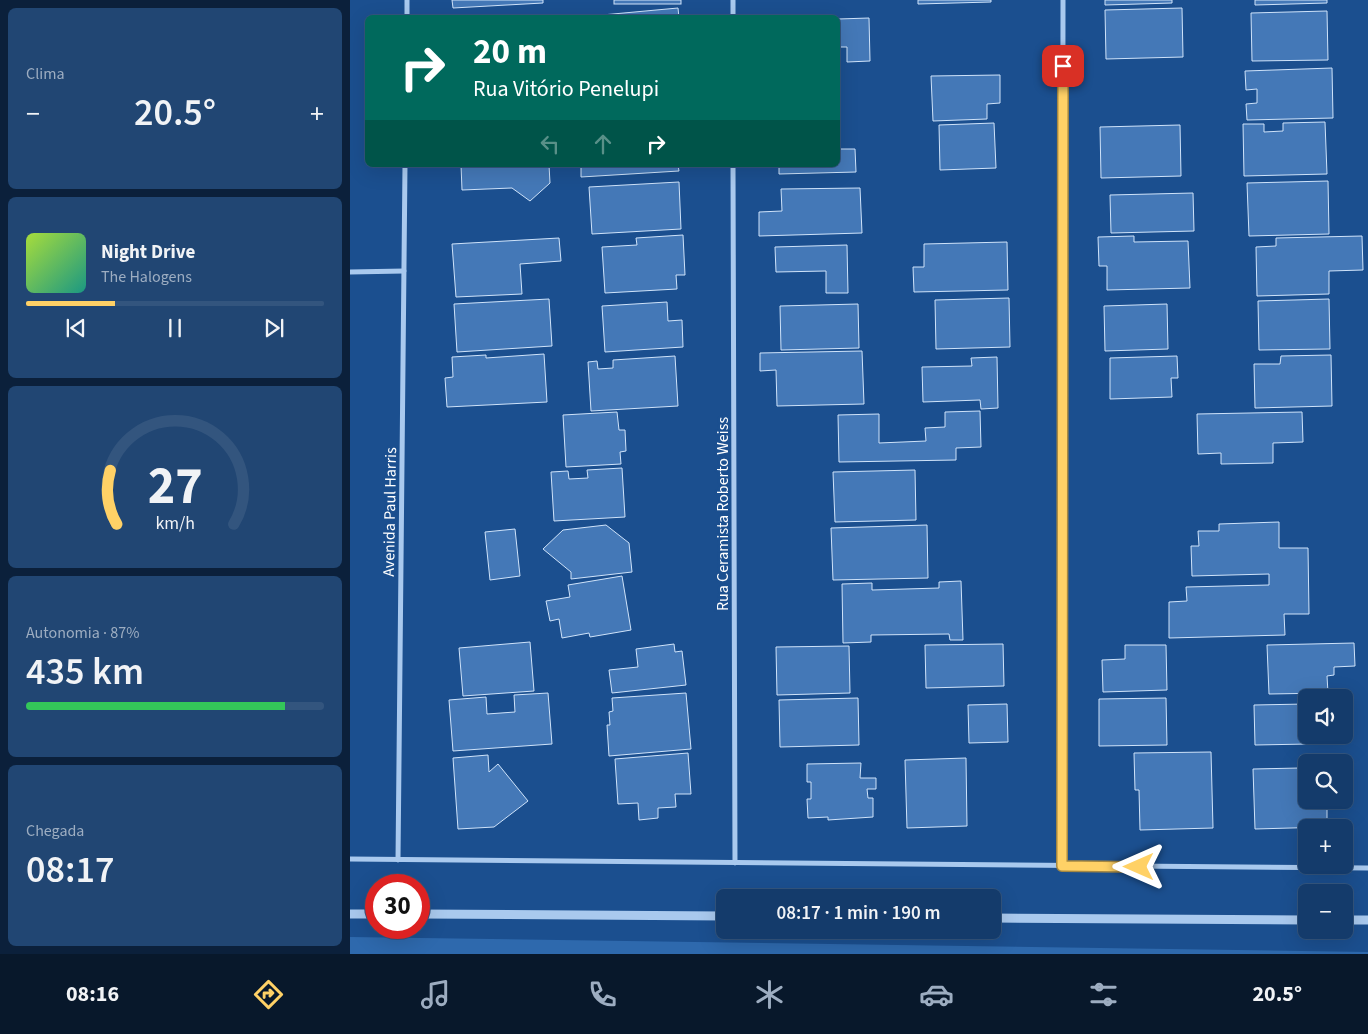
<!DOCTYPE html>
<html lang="pt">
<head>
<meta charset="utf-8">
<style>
  body { margin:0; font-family:"Source Sans 3",sans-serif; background:#214673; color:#f1f3f6; height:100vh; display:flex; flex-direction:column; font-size:19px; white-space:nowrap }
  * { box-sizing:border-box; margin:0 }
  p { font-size:16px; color:#9dadc1 }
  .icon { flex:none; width:28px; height:28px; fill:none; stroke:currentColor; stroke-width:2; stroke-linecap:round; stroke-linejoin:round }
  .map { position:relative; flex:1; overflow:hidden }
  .panel { display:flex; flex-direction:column; gap:8px; padding:8px; background:#0b203b; width:350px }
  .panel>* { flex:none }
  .top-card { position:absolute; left:15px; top:15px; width:475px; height:152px; border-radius:8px; box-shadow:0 5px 20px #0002,0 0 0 1px #33557e; background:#00695c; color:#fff; overflow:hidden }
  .controls { position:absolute; left:948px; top:689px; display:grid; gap:10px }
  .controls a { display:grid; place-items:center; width:55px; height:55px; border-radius:8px; background:#143b6b; box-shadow:0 5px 20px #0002,0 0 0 1px #33557e; font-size:25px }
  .speed { position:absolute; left:15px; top:874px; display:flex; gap:10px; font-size:25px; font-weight:700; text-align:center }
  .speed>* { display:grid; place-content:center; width:65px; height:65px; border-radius:50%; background:#143b6b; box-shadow:0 5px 20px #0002,0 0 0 1px #33557e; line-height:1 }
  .speed .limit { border:8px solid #d22; background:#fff; color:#111 }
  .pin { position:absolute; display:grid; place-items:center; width:42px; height:42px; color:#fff; margin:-21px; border-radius:10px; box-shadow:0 2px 8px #0006 }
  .me { position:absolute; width:55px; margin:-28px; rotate:270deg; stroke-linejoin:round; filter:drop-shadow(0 0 4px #0008) }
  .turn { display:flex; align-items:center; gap:18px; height:105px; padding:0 25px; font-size:22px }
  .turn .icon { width:65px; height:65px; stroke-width:2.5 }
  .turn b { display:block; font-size:35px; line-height:42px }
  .lanes { display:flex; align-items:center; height:48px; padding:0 25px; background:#0003; justify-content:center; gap:25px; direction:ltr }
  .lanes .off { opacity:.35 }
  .big { font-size:38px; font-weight:600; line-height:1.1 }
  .panel .card { flex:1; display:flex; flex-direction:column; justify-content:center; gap:8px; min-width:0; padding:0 18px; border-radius:8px; background:#214673 }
  .panel .dial { align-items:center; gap:0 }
  .dial svg { height:130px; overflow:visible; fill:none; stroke:#33557e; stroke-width:7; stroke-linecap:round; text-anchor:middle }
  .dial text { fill:#f1f3f6; stroke:none }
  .song { display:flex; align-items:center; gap:15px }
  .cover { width:60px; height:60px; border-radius:8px; background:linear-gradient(135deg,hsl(80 70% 55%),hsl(170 70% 35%)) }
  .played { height:5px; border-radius:2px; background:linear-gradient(90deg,#ffd166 30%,#33557e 30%) }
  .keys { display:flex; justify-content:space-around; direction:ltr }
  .heat { display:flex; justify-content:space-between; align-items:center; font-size:28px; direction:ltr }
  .charge { height:8px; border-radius:4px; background:linear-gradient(90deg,#34c759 87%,#33557e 0) }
  .trip { position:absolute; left:366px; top:889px; width:285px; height:50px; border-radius:8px; background:#143b6b; box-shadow:0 5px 20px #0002,0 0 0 1px #33557e; font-weight:600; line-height:50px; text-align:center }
  .dock { display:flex; height:80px; justify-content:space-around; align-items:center; background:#08182b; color:#9dadc1 }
  .dock .icon { width:35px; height:35px }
  .dock .selected { color:#ffd166 }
  .dock b { font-size:22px; color:#f1f3f6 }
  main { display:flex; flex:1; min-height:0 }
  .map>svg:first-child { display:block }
</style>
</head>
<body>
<main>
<section class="panel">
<div class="card"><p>Clima</p>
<div class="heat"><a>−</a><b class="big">20.5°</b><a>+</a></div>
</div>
<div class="card">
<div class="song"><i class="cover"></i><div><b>Night Drive</b><p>The Halogens</p></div></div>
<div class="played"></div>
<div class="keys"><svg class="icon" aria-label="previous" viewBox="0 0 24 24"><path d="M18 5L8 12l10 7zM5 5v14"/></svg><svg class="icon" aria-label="pause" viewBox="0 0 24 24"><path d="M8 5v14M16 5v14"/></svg><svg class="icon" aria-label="next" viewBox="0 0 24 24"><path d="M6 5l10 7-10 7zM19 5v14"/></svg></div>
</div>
<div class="card dial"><svg viewBox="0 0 100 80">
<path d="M14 69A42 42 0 1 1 86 69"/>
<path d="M14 69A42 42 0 0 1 10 36" stroke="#ffd166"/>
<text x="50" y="56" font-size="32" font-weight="700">27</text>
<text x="50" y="72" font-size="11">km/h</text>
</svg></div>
<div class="card"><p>Autonomia · 87%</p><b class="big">435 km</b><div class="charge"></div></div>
<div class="card"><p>Chegada</p><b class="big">08:17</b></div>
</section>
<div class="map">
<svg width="1018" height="954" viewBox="0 0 1018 954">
  <rect width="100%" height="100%" fill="#1b4f8f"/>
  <path fill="#2e69ad" d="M0 937 1018 952V954H0Z"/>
  <g fill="#4478b7" stroke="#cfe3fa">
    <path d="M102 0H193V3L103 8Z"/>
    <rect x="264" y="0" width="67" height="4"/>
    <path d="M568 0H641V2L568 4Z"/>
    <path d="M755 0H822V3L755 5Z"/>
    <path d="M905 0H977V3L905 5Z"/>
    <path d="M328 8 329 18H252V15Z"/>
    <path d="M832 8 833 57 756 59 755 10Z"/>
    <path d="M977 11 978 60 902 61 901 13Z"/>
    <path d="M519 18 520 61 497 62V47H488V19Z"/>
    <path d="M982 68 983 118 897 120 896 104 907 103V89L896 90 895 71Z"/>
    <path d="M650 75V103L637 104V119L583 121 581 76Z"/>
    <rect x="488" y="77" width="2" height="42"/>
    <path d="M975 122 977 174 894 176 893 124H914V132L933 131V123Z"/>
    <path d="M644 123 646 168 590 170 589 125Z"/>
    <path d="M830 125 831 176 751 178 750 127Z"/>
    <path d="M488 149H505L506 172 429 174V165H488Z"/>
    <path d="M111 165H199L200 183 180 201 162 188 112 190Z"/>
    <path d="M231 165H328L329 171 231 177Z"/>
    <path d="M978 181 979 234 899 236 897 183Z"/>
    <path d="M329 182 331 229 242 234 239 187Z"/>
    <path d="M510 188 512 233 409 236V212L432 211 431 189Z"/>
    <path d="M843 193 844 231 761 233 760 195Z"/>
    <path d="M333 235 335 275H326L327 289 255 293 252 247 287 245 286 238Z"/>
    <path d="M784 236V242L838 241 840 288 757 290V266H749L748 237Z"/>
    <path d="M1012 236 1013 270 979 271V294L907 296 906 247 926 246V238Z"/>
    <path d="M209 238 211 261 170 264 172 294 106 297 102 244Z"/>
    <path d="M657 242 658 290 564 292 563 267H574V244Z"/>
    <path d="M497 245 498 293H476V271L426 272 425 247Z"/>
    <path d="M659 298 660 347 586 349 585 300Z"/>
    <path d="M199 299 202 346 107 352 104 304Z"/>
    <path d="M979 299 980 349 909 350 908 301Z"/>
    <path d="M317 302 318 321 332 320 333 347 255 352 252 306Z"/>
    <path d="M508 304 509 348 431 350 430 306Z"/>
    <path d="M817 304 818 349 755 351 754 306Z"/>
    <path d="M512 351 514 404 427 406 426 370 410 371V353Z"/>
    <path d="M194 354 197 402 97 407 95 378 103 377 102 357 136 355V358Z"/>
    <path d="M981 355 982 406 905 408 904 364H930L931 356Z"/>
    <path d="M325 356 328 406 241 411 238 362 247 361 248 369 263 368V360Z"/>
    <path d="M827 356 828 378H821L822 397 760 399V358Z"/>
    <path d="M647 357 648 408 631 409 630 400 573 402 572 367 622 366 621 358Z"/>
    <path d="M630 411 631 447 606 448V460L489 462 488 415 529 414V443L576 441 575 428 595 427V412Z"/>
    <path d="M267 412 269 430H275L276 451 270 452 271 464 216 467 213 415Z"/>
    <path d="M952 412 953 442 923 443V463L871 464V453L848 454 847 414Z"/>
    <path d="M272 468 275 517 204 521 201 472 218 471 219 479 238 478 237 470Z"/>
    <path d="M565 470 566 520 485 522 483 472Z"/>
    <path d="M929 522V548H958L959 614H934L935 635 819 638V602L837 601 836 587 919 585V574L842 576 841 546H849L848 531H869V524Z"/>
    <path d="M256 525 279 543 282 572 221 579V572L193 549 213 530Z"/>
    <path d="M577 525 578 578 483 580 481 528Z"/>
    <path d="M165 529 170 576 140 580 135 532Z"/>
    <path d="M272 576 281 630 240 637 239 633 212 638 209 619 200 621 196 601 220 597 218 585Z"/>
    <path d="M611 581 613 640H600L599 634 521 635V642L493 643 492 584 522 583V590L589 588V582Z"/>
    <path d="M180 642 184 691 113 696 109 648Z"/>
    <path d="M1004 643 1005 666 984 667V675L977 676 978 693 919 694 917 645Z"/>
    <path d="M324 644 325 652 332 651 336 685 262 693 259 670 288 667 286 649Z"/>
    <path d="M653 644 654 686 576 688 575 645Z"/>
    <path d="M775 645H816L817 690 753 692 752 660 775 659Z"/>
    <path d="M499 646 500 693 427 695 426 647Z"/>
    <path d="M198 693 202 744 103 751 99 700 136 697 137 714 165 712 164 695Z"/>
    <path d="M336 693 341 749 259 756 257 725H260L259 712 263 711 262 698Z"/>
    <path d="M508 698 509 745 430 747 429 700Z"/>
    <path d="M816 698 817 745 749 746V699Z"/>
    <path d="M657 704 658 742 619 743 618 705Z"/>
    <path d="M956 704V735H960V744L905 745 904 705Z"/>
    <path d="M861 752 863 828 790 830 789 790H785L784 753Z"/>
    <path d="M338 753 341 794H325L326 807 308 808V818L289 820 288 803 268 804 265 759Z"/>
    <path d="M138 755 139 772 148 764 178 801 144 827 108 829 103 758Z"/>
    <path d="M950 756H976V762H956V800H977V827L905 829 903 769 950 768Z"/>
    <path d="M616 758 617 826 557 828 555 760Z"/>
    <path d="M511 763 510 778H526V789H517L518 798H523V817L478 820V817L458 818 457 799H461V782H457V764Z"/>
  </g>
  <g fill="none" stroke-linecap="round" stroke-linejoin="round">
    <g stroke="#a9c9ee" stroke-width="5">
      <path d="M383 0V18"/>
      <path d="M57 18V0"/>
      <path d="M383 165 385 863"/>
      <path d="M0 272 54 271"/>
      <path d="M0 859 1018 868"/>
      <path d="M48 860 55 165"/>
      <path d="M712 866 713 0"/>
    </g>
    <g stroke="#a9c9ee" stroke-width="9">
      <path d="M0 914H26"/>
      <path d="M69 914 375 916"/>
      <path d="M642 918 956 920"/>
      <path d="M994 920H1018"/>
    </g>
  </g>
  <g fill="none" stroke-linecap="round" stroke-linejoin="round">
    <g stroke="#a68842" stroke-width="12">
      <path id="route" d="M713 66 712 866 789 867"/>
    </g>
    <use href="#route" stroke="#ffd166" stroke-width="9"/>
  </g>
  <g text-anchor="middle" stroke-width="5" stroke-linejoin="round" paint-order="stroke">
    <g font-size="16" fill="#fff" stroke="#1b4f8f">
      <text transform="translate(39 512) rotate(-89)" y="6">Avenida Paul Harris</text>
      <text transform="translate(372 514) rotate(-90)" y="6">Rua Ceramista Roberto Weiss</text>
    </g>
  </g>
</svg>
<div class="controls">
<a><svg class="icon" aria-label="sound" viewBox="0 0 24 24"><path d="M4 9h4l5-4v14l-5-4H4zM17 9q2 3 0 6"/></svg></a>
<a><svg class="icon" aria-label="search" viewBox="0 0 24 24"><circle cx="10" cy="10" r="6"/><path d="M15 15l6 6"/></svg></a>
<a>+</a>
<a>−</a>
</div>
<div class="speed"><div class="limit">30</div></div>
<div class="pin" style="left:713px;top:66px;background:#d93025"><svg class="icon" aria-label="arrive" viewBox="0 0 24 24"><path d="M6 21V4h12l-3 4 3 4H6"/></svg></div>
<svg class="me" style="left:789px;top:867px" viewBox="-20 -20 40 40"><path d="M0-17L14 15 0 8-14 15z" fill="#ffd166" stroke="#fff" stroke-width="4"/></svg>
<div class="trip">08:17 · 1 min · 190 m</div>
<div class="top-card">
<div class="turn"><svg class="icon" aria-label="right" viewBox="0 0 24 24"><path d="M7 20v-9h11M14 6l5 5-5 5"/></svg><div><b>20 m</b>Rua Vitório Penelupi</div></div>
<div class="lanes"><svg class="icon off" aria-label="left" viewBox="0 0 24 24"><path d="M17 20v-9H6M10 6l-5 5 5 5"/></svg><svg class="icon off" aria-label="ahead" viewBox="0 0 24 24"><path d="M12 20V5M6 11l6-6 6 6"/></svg><svg class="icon" aria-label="right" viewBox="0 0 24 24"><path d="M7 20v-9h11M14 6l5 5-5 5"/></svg></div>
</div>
</div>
</main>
<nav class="dock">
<b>08:16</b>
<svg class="icon selected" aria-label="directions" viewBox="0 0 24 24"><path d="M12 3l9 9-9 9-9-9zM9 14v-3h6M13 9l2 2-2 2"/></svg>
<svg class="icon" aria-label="music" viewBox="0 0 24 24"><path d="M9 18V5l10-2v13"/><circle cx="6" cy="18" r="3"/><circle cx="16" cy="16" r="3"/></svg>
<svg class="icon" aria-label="phone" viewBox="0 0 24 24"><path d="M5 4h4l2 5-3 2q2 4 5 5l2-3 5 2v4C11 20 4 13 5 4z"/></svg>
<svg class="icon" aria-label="climate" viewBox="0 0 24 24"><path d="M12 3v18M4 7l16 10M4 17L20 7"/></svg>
<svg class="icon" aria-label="car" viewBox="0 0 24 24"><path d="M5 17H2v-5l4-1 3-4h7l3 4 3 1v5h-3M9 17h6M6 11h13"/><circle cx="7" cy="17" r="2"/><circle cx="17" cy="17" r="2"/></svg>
<svg class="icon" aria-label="filters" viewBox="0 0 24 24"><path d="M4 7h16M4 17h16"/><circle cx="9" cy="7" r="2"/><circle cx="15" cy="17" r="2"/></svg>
<b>20.5°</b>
</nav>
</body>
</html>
